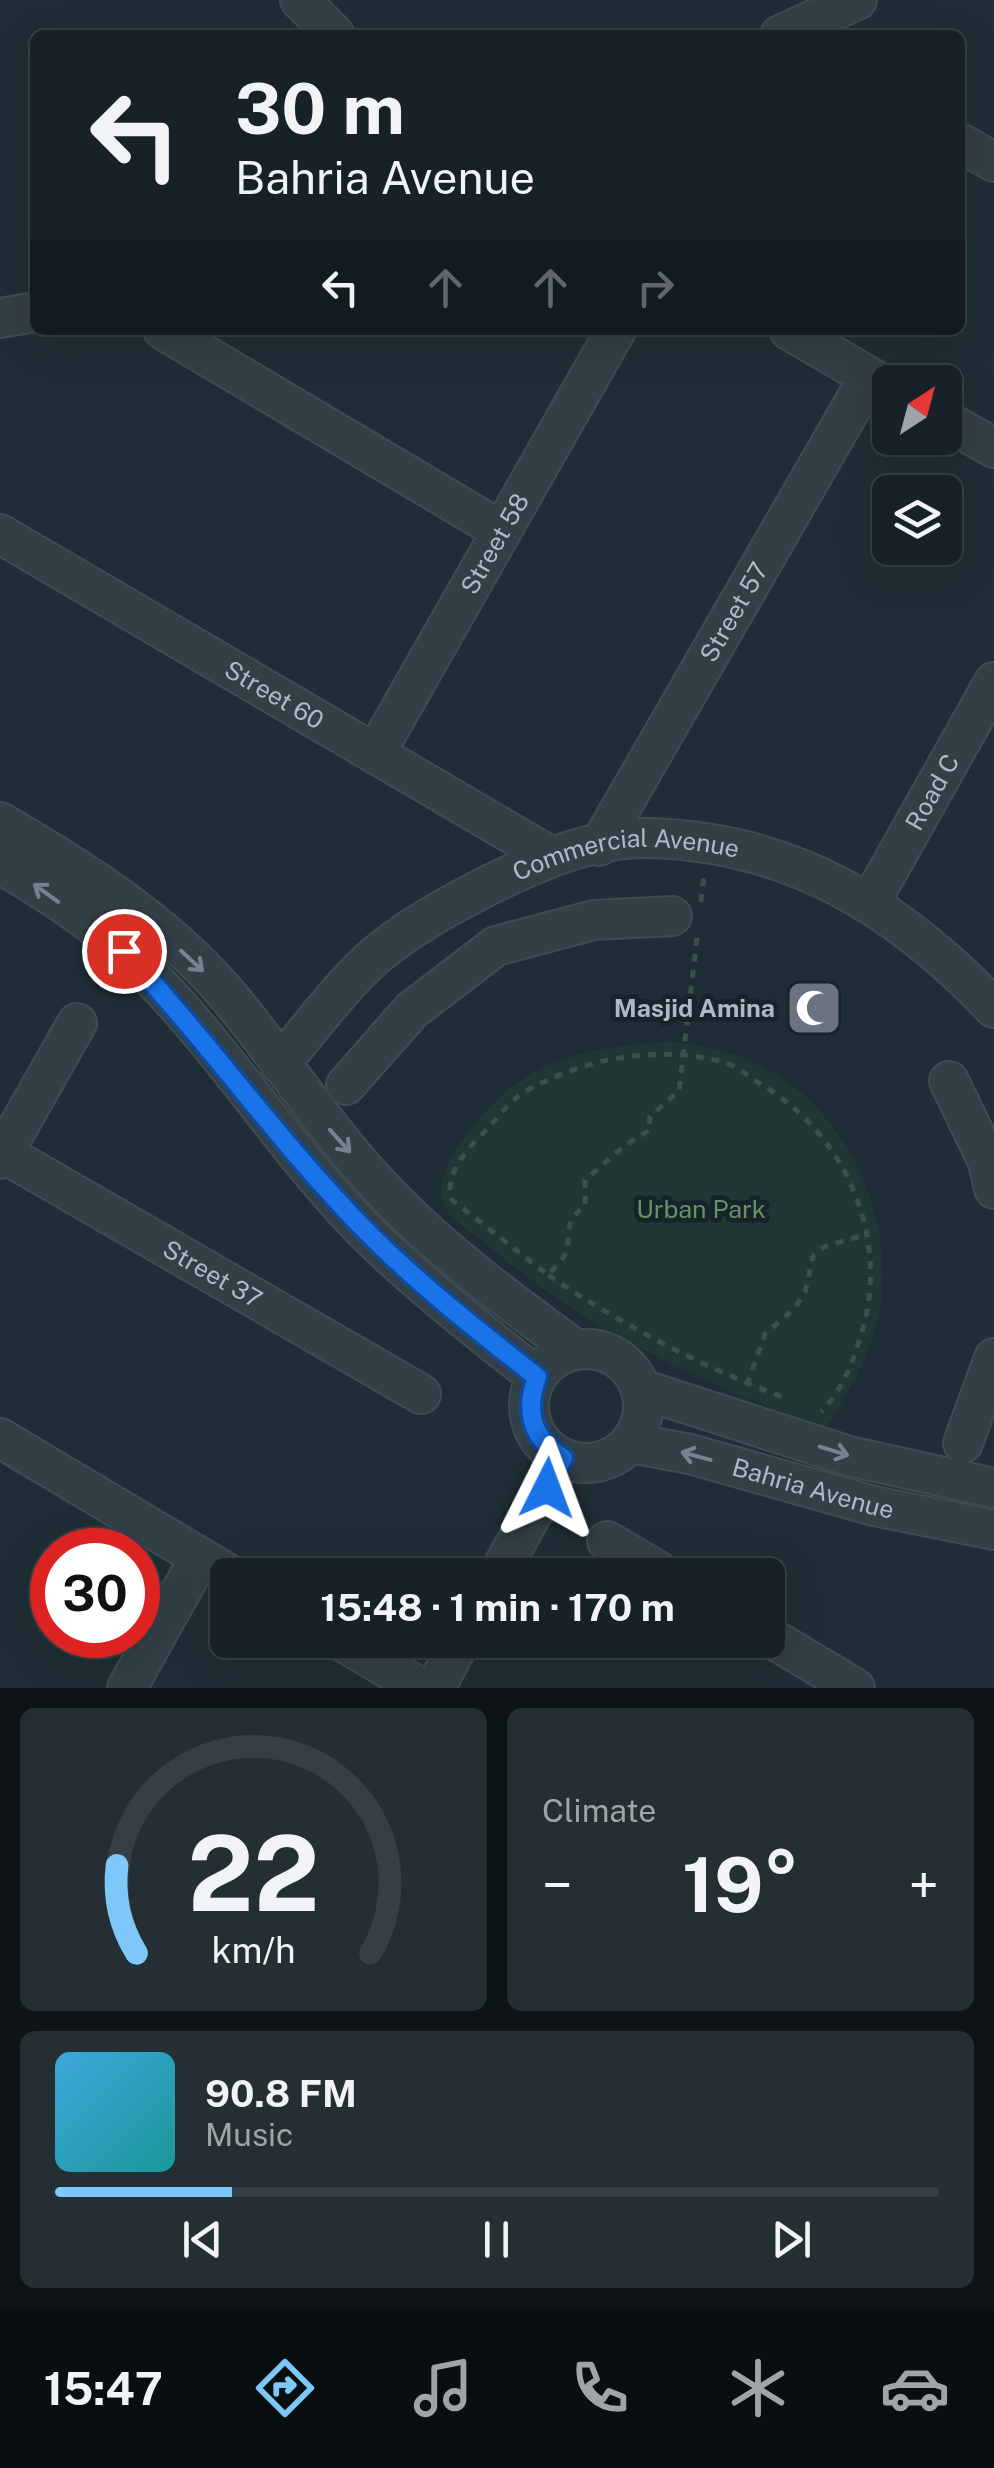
<!DOCTYPE html>
<html lang="en">
<head>
<meta charset="utf-8">
<style>
  body { margin:0; font-family:"Public Sans",sans-serif; background:#242f34; color:#f1f3f6; height:100vh; display:flex; flex-direction:column; font-size:38px; white-space:nowrap }
  * { box-sizing:border-box; margin:0 }
  p { font-size:32px; color:#9ea4a8 }
  .icon { flex:none; width:55px; height:55px; fill:none; stroke:currentColor; stroke-width:2; stroke-linecap:round; stroke-linejoin:round }
  .map { position:relative; height:1688px; overflow:hidden }
  .details { display:flex; flex-direction:column; gap:20px; padding:20px; background:#0d1316; flex:1 }
  .details>* { flex:none }
  .hud { position:absolute; left:30px; top:30px; width:935px; height:305px; border-radius:15px; box-shadow:0 10px 40px #0002,0 0 0 2px #363f45; background:#172228; color:#f1f3f6; overflow:hidden }
  .needle { width:65px; rotate:36deg }
  .controls { position:absolute; left:872px; top:365px; display:grid; gap:20px }
  .controls a { display:grid; place-items:center; width:90px; height:90px; border-radius:15px; background:#172228; box-shadow:0 10px 40px #0002,0 0 0 2px #363f45; font-size:50px }
  .speed { position:absolute; left:30px; top:1528px; display:flex; gap:20px; font-size:50px; font-weight:700; text-align:center }
  .speed>* { display:grid; place-content:center; width:130px; height:130px; border-radius:50%; background:#172228; box-shadow:0 10px 40px #0002,0 0 0 2px #363f45; line-height:1 }
  .speed .limit { border:15px solid #d22; background:#fff; color:#111 }
  .pin { position:absolute; display:grid; place-items:center; width:85px; height:85px; color:#fff; margin:-42px; border:5px solid #fff; border-radius:50%; box-shadow:0 2px 10px #0007 }
  .me { position:absolute; width:110px; margin:-55px; rotate:3deg; stroke-linejoin:round; filter:drop-shadow(0 0 8px #0008) }
  .turn { display:flex; align-items:center; gap:35px; height:210px; padding:0 40px; font-size:45px }
  .turn .icon { width:130px; height:130px; stroke-width:2.5 }
  .turn b { display:block; font-size:70px; line-height:85px }
  .lanes { display:flex; align-items:center; height:95px; padding:0 40px; background:#0003; justify-content:center; gap:50px; direction:ltr }
  .lanes .off { opacity:.35 }
  .big { font-size:75px; font-weight:700; line-height:1.1 }
  .details .tile { flex:1; display:flex; flex-direction:column; justify-content:center; gap:15px; min-width:0; padding:0 35px; border-radius:15px; background:#242f34 }
  .details .dial { align-items:center; gap:0 }
  .dial svg { height:260px; overflow:visible; fill:none; stroke:#363f45; stroke-width:7; stroke-linecap:round; text-anchor:middle }
  .dial text { fill:#f1f3f6; stroke:none }
  .song { display:flex; align-items:center; gap:30px }
  .cover { width:120px; height:120px; border-radius:15px; background:linear-gradient(135deg,hsl(200 70% 55%),hsl(180 70% 35%)) }
  .played { height:10px; border-radius:5px; background:linear-gradient(90deg,#7dc7f9 20%,#363f45 20%) }
  .keys { display:flex; justify-content:space-around; direction:ltr }
  .heat { display:flex; justify-content:space-between; align-items:center; font-size:55px; direction:ltr }
  .details .tiles { flex:1; display:grid; gap:20px; grid-template-columns:1fr 1fr }
  .tile:last-child { grid-column:span 2 }
  .trip { position:absolute; left:210px; top:1558px; width:575px; height:100px; border-radius:15px; background:#172228; box-shadow:0 10px 40px #0002,0 0 0 2px #363f45; font-weight:700; line-height:100px; text-align:center }
  .tabs { display:flex; height:160px; justify-content:space-around; align-items:center; background:#090e10; color:#9ea4a8 }
  .tabs .icon { width:70px; height:70px }
  .tabs .selected { color:#7dc7f9 }
  .tabs b { font-size:45px; color:#f1f3f6 }
  .map>svg:first-child { display:block }
</style>
</head>
<body>
<div class="map">
<svg width="994" height="1688" viewBox="0 0 994 1688">
  <rect width="100%" height="100%" fill="#1f2e36"/>
  <path fill="#213735" d="M672 1042C698 1045 722 1049 746 1059 846 1099 903 1224 876 1326 865 1364 847 1396 825 1428 700 1383 581 1327 480 1239 469 1230 447 1217 443 1203 436 1173 458 1145 476 1122 526 1059 596 1045 672 1042Z"/>
  <g fill="none" stroke-linecap="round" stroke-linejoin="round">
    <g stroke="#3f4b53" stroke-width="42">
      <g id="minor">
        <path d="M300 0 335 35"/>
        <path d="M780 35 857 0"/>
        <path d="M960 143 994 162"/>
        <path d="M0 318 35 312"/>
        <path d="M163 330 500 530"/>
        <path d="M789 330 890 389"/>
        <path d="M945 420 994 448"/>
        <path id="s1" d="M0 534 550 856"/>
        <path id="s2" d="M375 754 616 330"/>
        <path d="M0 822C79 868 165 922 225 992 283 1060 329 1136 393 1200 449 1257 512 1303 576 1350"/>
        <path id="s3" d="M599 846 869 377"/>
        <path d="M0 864C43 889 89 918 125 952 215 1034 278 1142 363 1229 417 1283 478 1330 537 1377"/>
        <path id="s4" d="M871 901 994 682"/>
        <path id="s5" d="M280 1064C310 1029 340 987 375 956 409 927 452 904 491 884 539 861 595 836 650 838 792 842 899 908 994 1008"/>
        <path d="M949 1081 988 1162 994 1189"/>
        <path d="M346 1085 412 1010 496 946 594 920 672 916"/>
        <path id="s6" d="M3 1153 421 1394"/>
        <path d="M0 1159 77 1023"/>
        <circle cx="586" cy="1406" r="57"/>
        <path d="M641 1389 849 1456 994 1488"/>
        <path d="M0 1438 230 1575"/>
        <path id="s7" d="M631 1443 690 1454 874 1506 994 1530"/>
        <path d="M963 1443 994 1358"/>
        <path d="M607 1541 665 1575"/>
        <path d="M498 1575 563 1458"/>
        <path d="M768 1636 855 1688"/>
        <path d="M340 1640 421 1688"/>
        <path d="M127 1688 200 1557"/>
        <path d="M435 1688 461 1640"/>
      </g>
    </g>
    <g stroke="#39504d" stroke-width="5" stroke-dasharray="8 8" stroke-linecap="butt">
      <path d="M701 902 704 874"/>
      <path d="M697 938 679 1091 650 1116 649 1131C624 1143 607 1162 585 1180V1207C565 1219 571 1228 567 1248 565 1259 555 1267 548 1275L452 1200C443 1173 469 1148 487 1129 498 1117 510 1101 524 1092 582 1059 657 1044 723 1062 736 1066 750 1077 762 1085 846 1135 890 1237 862 1332 852 1364 844 1387 821 1412"/>
      <path d="M548 1275C624 1326 702 1367 788 1399"/>
      <path d="M747 1385 765 1334 795 1308 805 1292 813 1256 824 1247 867 1234"/>
    </g>
    <use href="#minor" stroke="#333f47" stroke-width="38"/>
  </g>
  <defs><path id="oneway-shaft" d="M-6 0H5M1.5-3L5.5 0L1.5 3" fill="none" stroke-width="1.6" stroke-linecap="round" stroke-linejoin="round" transform="scale(2.5)"/></defs>
  <g stroke="#76838c">
    <use href="#oneway-shaft" transform="translate(46 893) rotate(-144)"/>
    <use href="#oneway-shaft" transform="translate(192 961) rotate(43)"/>
    <use href="#oneway-shaft" transform="translate(340 1141) rotate(48)"/>
    <use href="#oneway-shaft" transform="translate(834 1451) rotate(17)"/>
    <use href="#oneway-shaft" transform="translate(696 1456) rotate(-165)"/>
  </g>
  <g fill="none" stroke-linecap="round" stroke-linejoin="round">
    <g stroke="#114b97" stroke-width="25">
      <path id="route" d="M124 951C207 1040 278 1141 363 1228 417 1283 477 1330 537 1377 524 1412 532 1438 563 1458L547 1488"/>
    </g>
    <use href="#route" stroke="#1a73e8" stroke-width="18"/>
  </g>
  <defs>
    <g id="mosque-square" transform="scale(2.875)"><rect x="-9" y="-9" width="18" height="18" rx="4" fill="#6b7280" stroke="#18242b"/><path d="M3.5-4.9A6 6 0 1 0 3.5 4.9A5 5 0 1 1 3.5-4.9Z" fill="#fff"/></g>
  </defs>
  <g fill-rule="evenodd">
    <use href="#mosque-square" x="814" y="1008"/>
  </g>
  <g text-anchor="middle" stroke-width="10" stroke-linejoin="round" paint-order="stroke">
    <g font-size="25" fill="#acbac4" stroke="#18242b">
      <text dy="9" stroke="none"><textPath href="#s2" startOffset="242">Street 58</textPath></text>
      <text dy="9" stroke="none"><textPath href="#s3" startOffset="270">Street 57</textPath></text>
      <text dy="9" stroke="none"><textPath href="#s1" startOffset="318">Street 60</textPath></text>
      <text dy="9" stroke="none"><textPath href="#s4" startOffset="125">Road C</textPath></text>
      <text dy="9" stroke="none"><textPath href="#s5" startOffset="422">Commercial Avenue</textPath></text>
      <text dy="9" stroke="none"><textPath href="#s6" startOffset="242">Street 37</textPath></text>
      <text dy="9" stroke="none"><textPath href="#s7" startOffset="188">Bahria Avenue</textPath></text>
    </g>
    <g font-size="25" font-weight="bold" fill="#acbac4" stroke="#18242b" text-anchor="end">
      <text x="775" y="1017">Masjid Amina</text>
    </g>
    <g font-size="25" fill="#649465" stroke="#18242b">
      <text x="701" y="1218">Urban Park</text>
    </g>
  </g>
</svg>
<div class="controls">
<a><svg class="needle" viewBox="-14 -14 28 28"><path d="M0-13l5 13h-10z" fill="#e53935"/><path d="M0 13l5-13h-10z" fill="#9ea4a8"/></svg></a>
<a><svg class="icon" aria-label="layers" viewBox="0 0 24 24"><path d="M12 4l9 5-9 5-9-5zM3 14l9 5 9-5"/></svg></a>
</div>
<div class="speed"><div class="limit">30</div></div>
<div class="pin" style="left:124px;top:951px;background:#d93025"><svg class="icon" aria-label="arrive" viewBox="0 0 24 24"><path d="M6 21V4h12l-3 4 3 4H6"/></svg></div>
<svg class="me" style="left:547px;top:1488px" viewBox="-20 -20 40 40"><path d="M0-17L14 15 0 8-14 15z" fill="#1a73e8" stroke="#fff" stroke-width="4"/></svg>
<div class="trip">15:48 · 1 min · 170 m</div>
<div class="hud">
<div class="turn"><svg class="icon" aria-label="left" viewBox="0 0 24 24"><path d="M17 20v-9H6M10 6l-5 5 5 5"/></svg><div><b>30 m</b>Bahria Avenue</div></div>
<div class="lanes"><svg class="icon" aria-label="left" viewBox="0 0 24 24"><path d="M17 20v-9H6M10 6l-5 5 5 5"/></svg><svg class="icon off" aria-label="ahead" viewBox="0 0 24 24"><path d="M12 20V5M6 11l6-6 6 6"/></svg><svg class="icon off" aria-label="ahead" viewBox="0 0 24 24"><path d="M12 20V5M6 11l6-6 6 6"/></svg><svg class="icon off" aria-label="right" viewBox="0 0 24 24"><path d="M7 20v-9h11M14 6l5 5-5 5"/></svg></div>
</div>
</div>
<section class="details">
<div class="tiles">
<div class="tile dial"><svg viewBox="0 0 100 80">
<path d="M14 69A42 42 0 1 1 86 69"/>
<path d="M14 69A42 42 0 0 1 8 42" stroke="#7dc7f9"/>
<text x="50" y="56" font-size="32" font-weight="700">22</text>
<text x="50" y="72" font-size="11">km/h</text>
</svg></div>
<div class="tile"><p>Climate</p>
<div class="heat"><a>−</a><b class="big">19°</b><a>+</a></div>
</div>
<div class="tile">
<div class="song"><i class="cover"></i><div><b>90.8 FM</b><p>Music</p></div></div>
<div class="played"></div>
<div class="keys"><svg class="icon" aria-label="previous" viewBox="0 0 24 24"><path d="M18 5L8 12l10 7zM5 5v14"/></svg><svg class="icon" aria-label="pause" viewBox="0 0 24 24"><path d="M8 5v14M16 5v14"/></svg><svg class="icon" aria-label="next" viewBox="0 0 24 24"><path d="M6 5l10 7-10 7zM19 5v14"/></svg></div>
</div>
</div>
</section>
<nav class="tabs">
<b>15:47</b>
<svg class="icon selected" aria-label="directions" viewBox="0 0 24 24"><path d="M12 3l9 9-9 9-9-9zM9 14v-3h6M13 9l2 2-2 2"/></svg>
<svg class="icon" aria-label="music" viewBox="0 0 24 24"><path d="M9 18V5l10-2v13"/><circle cx="6" cy="18" r="3"/><circle cx="16" cy="16" r="3"/></svg>
<svg class="icon" aria-label="phone" viewBox="0 0 24 24"><path d="M5 4h4l2 5-3 2q2 4 5 5l2-3 5 2v4C11 20 4 13 5 4z"/></svg>
<svg class="icon" aria-label="climate" viewBox="0 0 24 24"><path d="M12 3v18M4 7l16 10M4 17L20 7"/></svg>
<svg class="icon" aria-label="car" viewBox="0 0 24 24"><path d="M5 17H2v-5l4-1 3-4h7l3 4 3 1v5h-3M9 17h6M6 11h13"/><circle cx="7" cy="17" r="2"/><circle cx="17" cy="17" r="2"/></svg>
</nav>
</body>
</html>
